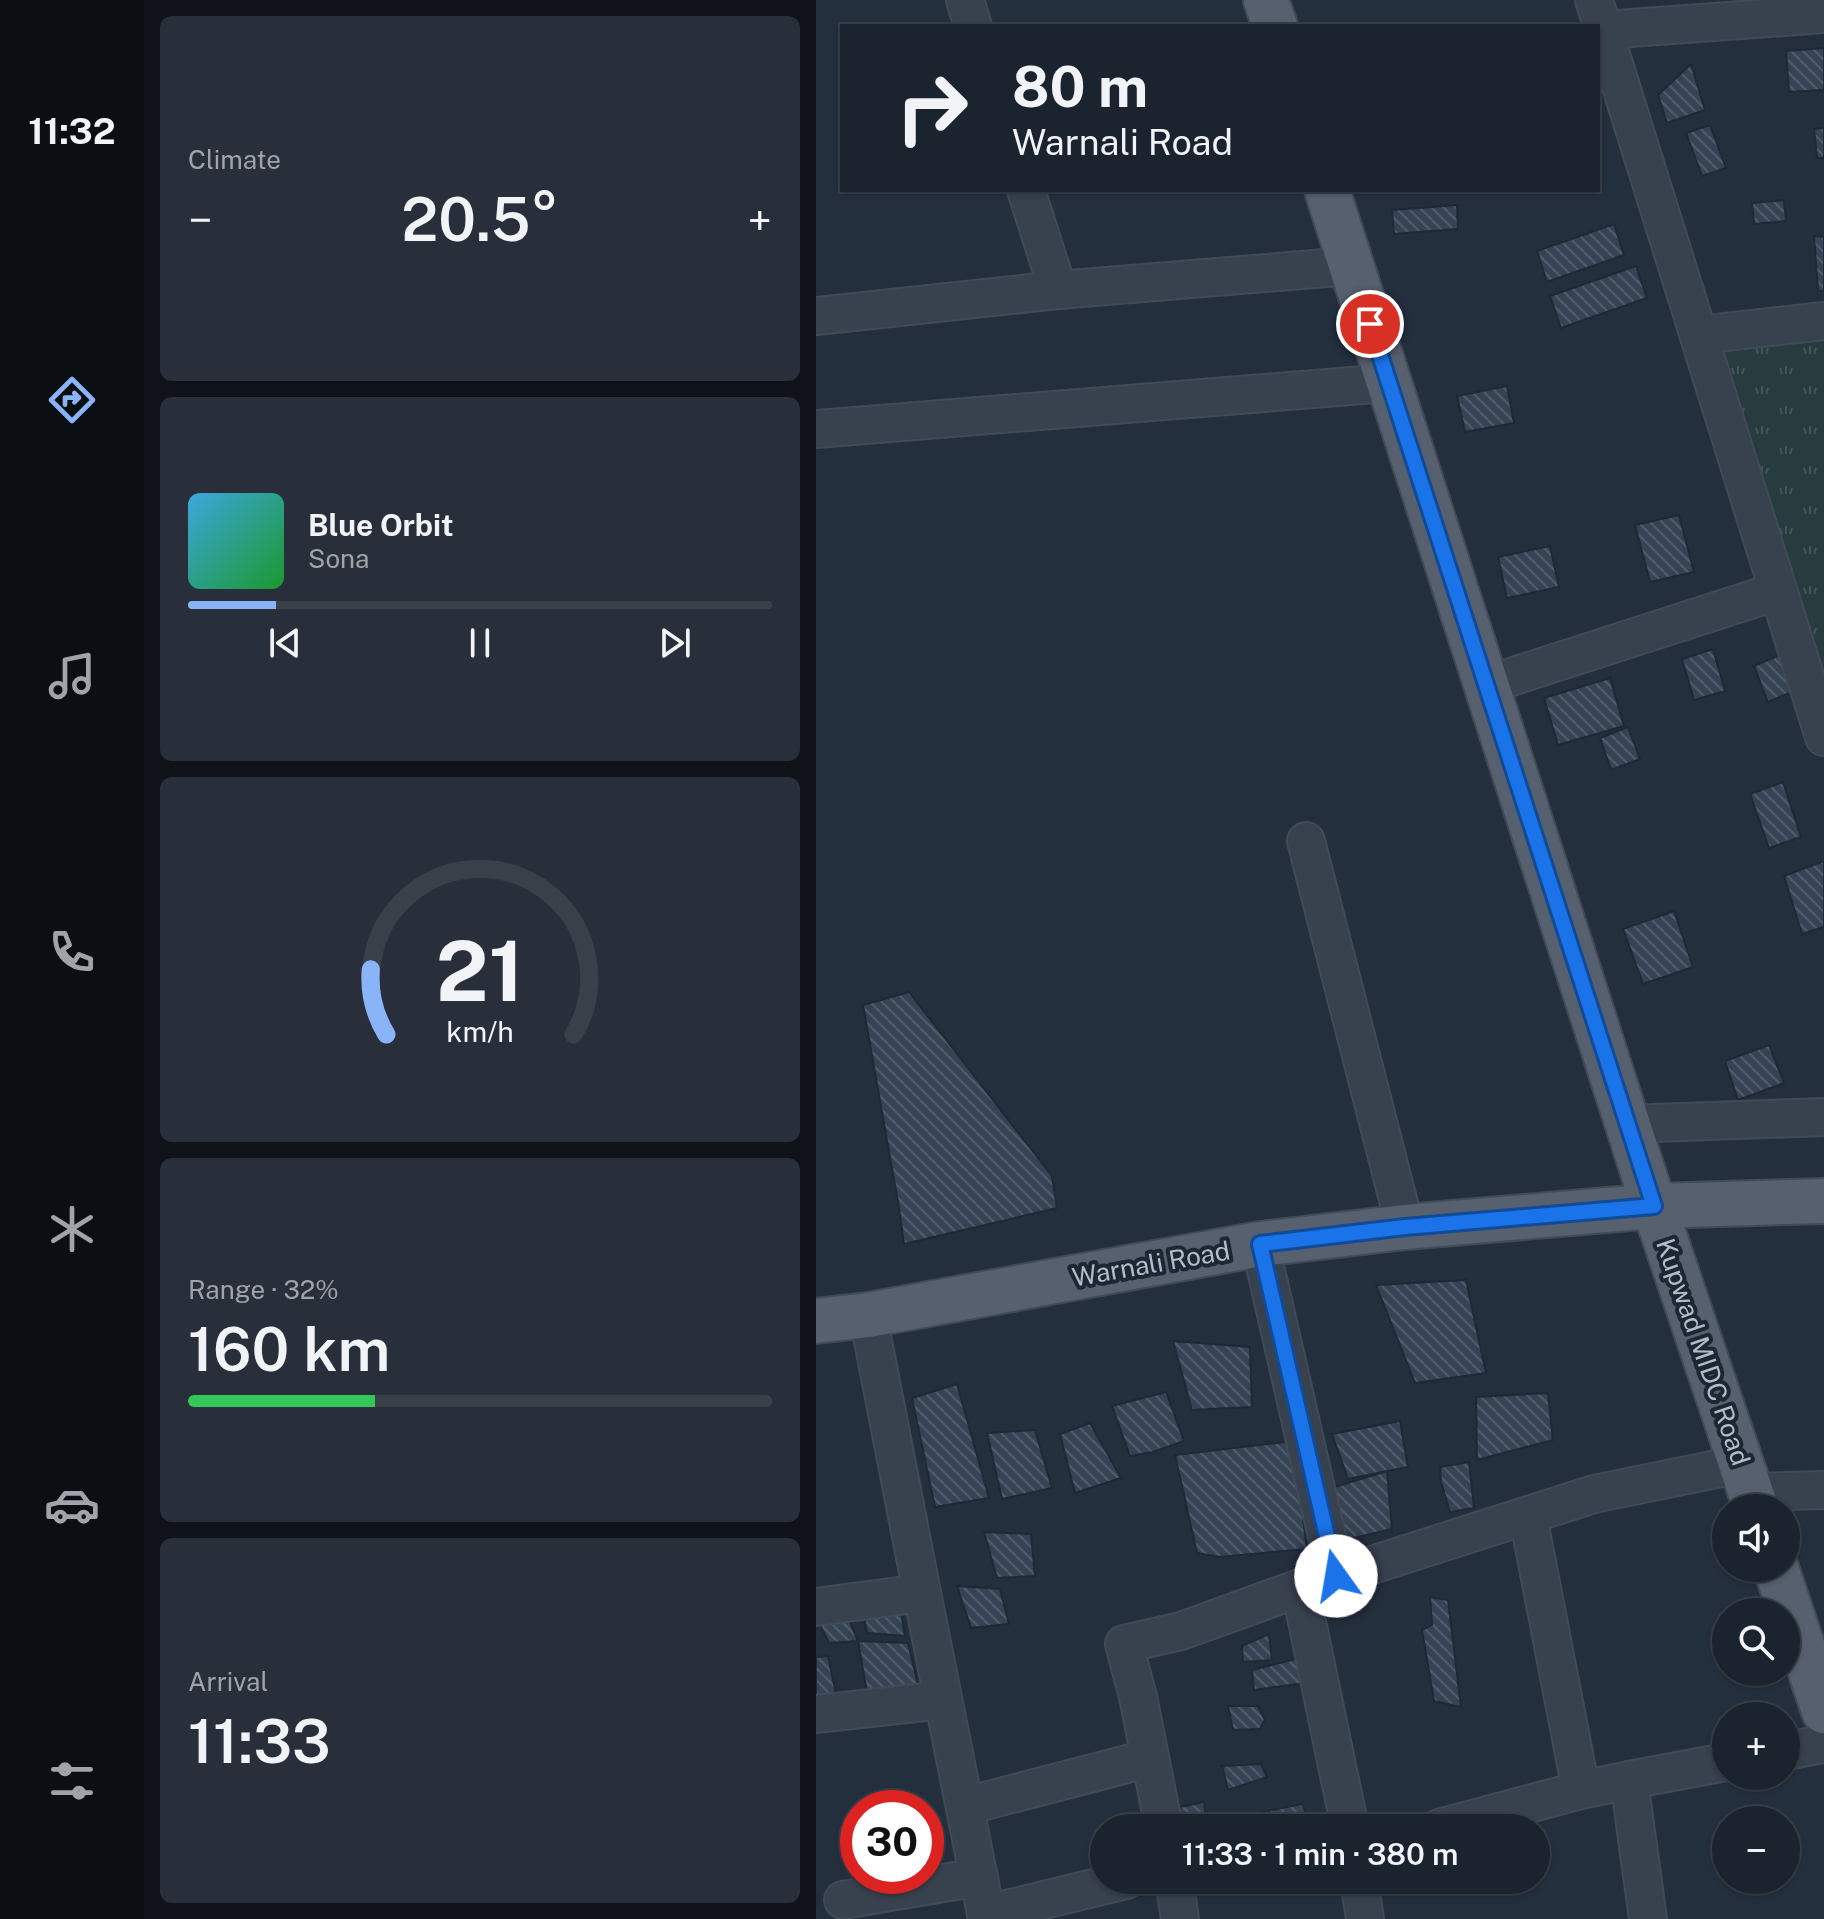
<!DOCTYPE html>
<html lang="en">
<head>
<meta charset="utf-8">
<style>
  body { margin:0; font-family:"Public Sans",sans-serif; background:#282f3a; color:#f1f3f6; height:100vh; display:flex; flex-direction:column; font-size:30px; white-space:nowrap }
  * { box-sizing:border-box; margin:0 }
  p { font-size:26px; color:#a0a4aa }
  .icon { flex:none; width:44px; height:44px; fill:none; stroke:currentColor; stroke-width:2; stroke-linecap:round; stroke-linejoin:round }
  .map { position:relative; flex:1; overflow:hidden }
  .details { display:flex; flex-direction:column; gap:16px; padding:16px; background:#0f1319; width:672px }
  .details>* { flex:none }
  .guide { position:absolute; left:24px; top:24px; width:760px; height:168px; border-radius:0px; box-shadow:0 2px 6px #0004,0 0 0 2px #39404a; background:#1b232e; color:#f1f3f6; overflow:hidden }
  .tools { position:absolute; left:896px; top:1494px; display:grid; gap:16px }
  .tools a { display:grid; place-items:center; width:88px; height:88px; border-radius:50%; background:#1b232e; box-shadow:0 2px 6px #0004,0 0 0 2px #39404a; font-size:40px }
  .speed { position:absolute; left:24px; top:1790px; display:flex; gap:16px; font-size:40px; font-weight:700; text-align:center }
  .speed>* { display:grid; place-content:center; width:104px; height:104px; border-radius:50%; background:#1b232e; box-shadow:0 2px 6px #0004,0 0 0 2px #39404a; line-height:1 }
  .speed .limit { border:12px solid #d22; background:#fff; color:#111 }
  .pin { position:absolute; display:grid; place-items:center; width:68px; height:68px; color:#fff; margin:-34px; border:4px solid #fff; border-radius:50%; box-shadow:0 2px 8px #0007 }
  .me { position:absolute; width:88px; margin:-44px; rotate:347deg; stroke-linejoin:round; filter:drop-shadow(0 0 6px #0008) }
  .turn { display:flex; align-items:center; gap:28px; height:168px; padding:0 40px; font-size:36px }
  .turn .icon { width:104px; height:104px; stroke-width:2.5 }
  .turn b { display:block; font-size:56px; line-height:68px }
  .big { font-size:60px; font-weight:600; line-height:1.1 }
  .details .tile { flex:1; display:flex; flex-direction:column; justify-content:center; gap:12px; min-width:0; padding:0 28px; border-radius:12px; background:#282f3a }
  .details .dial { align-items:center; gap:0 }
  .dial svg { height:208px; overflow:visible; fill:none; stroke:#39404a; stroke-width:7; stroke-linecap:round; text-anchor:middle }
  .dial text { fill:#f1f3f6; stroke:none }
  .song { display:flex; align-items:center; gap:24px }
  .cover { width:96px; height:96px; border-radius:12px; background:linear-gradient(135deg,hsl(200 70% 55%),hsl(130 70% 35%)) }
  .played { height:8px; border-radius:4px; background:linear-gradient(90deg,#8ab4f8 15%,#39404a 15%) }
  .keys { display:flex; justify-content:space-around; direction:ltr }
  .heat { display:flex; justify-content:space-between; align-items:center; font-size:44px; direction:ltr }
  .charge { height:12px; border-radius:6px; background:linear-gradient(90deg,#34c759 32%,#39404a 0) }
  .trip { position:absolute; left:274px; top:1814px; width:460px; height:80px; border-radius:40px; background:#1b232e; box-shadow:0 2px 6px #0004,0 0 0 2px #39404a; font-weight:600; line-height:80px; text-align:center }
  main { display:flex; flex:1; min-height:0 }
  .tab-bar { display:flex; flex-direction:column; width:144px; justify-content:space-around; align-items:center; background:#0b0e12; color:#a0a4aa }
  .tab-bar .icon { width:56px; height:56px }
  .tab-bar .on { color:#8ab4f8 }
  .tab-bar b { font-size:36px; color:#f1f3f6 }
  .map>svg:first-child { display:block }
</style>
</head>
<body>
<main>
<nav class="tab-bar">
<b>11:32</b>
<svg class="icon on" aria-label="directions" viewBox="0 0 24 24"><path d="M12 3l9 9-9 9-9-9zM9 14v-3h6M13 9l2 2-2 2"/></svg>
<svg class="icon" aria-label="music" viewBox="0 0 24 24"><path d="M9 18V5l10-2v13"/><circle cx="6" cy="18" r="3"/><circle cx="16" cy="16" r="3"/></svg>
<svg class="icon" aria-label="phone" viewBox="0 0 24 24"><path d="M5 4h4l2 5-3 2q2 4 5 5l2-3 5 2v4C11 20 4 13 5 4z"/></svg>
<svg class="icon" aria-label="climate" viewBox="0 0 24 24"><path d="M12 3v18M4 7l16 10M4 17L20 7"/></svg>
<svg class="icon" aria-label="car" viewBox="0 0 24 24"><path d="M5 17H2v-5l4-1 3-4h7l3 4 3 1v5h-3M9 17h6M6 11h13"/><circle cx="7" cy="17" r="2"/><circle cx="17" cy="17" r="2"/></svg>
<svg class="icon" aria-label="filters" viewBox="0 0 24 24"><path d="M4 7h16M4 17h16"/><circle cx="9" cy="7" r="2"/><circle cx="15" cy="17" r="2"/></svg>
</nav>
<section class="details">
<div class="tile"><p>Climate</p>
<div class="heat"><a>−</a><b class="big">20.5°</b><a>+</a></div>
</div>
<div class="tile">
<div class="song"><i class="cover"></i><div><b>Blue Orbit</b><p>Sona</p></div></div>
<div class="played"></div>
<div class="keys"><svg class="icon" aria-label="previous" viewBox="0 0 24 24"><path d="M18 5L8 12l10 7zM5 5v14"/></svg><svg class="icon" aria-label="pause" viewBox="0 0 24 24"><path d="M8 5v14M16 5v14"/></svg><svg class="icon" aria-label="next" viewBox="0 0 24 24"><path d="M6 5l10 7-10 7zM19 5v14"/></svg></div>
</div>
<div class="tile dial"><svg viewBox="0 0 100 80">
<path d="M14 69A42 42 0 1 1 86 69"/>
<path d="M14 69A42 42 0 0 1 8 44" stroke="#8ab4f8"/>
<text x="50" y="56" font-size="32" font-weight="700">21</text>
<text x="50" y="72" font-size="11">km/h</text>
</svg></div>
<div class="tile"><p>Range · 32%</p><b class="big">160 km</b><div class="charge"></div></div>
<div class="tile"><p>Arrival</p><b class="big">11:33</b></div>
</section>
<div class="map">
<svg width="1008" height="1919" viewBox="0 0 1008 1919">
  <defs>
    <pattern id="park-tufts" width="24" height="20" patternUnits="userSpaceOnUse" patternTransform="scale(2)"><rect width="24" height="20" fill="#263c3f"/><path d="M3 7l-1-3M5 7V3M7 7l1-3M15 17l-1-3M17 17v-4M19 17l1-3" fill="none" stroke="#435659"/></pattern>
    <pattern id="building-back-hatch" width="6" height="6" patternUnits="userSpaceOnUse" patternTransform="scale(2)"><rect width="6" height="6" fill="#364354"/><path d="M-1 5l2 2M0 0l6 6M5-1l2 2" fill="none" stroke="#515c6b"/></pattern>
  </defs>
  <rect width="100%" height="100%" fill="#242f3e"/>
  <path fill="url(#park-tufts)" d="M1008 337V707L896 347Z"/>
  <g fill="url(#building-back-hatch)" stroke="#1f2835" stroke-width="2">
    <path d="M1008 48V90L973 92 970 51Z"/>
    <path d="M875 64 889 110 851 123 842 95Z"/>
    <path d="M894 125 910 168 886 176 870 133Z"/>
    <path d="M1008 128V158H1001L998 129Z"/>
    <path d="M968 200 970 221 938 224 936 203Z"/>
    <path d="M641 205 642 229 578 234 576 210Z"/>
    <path d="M798 224 808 255 731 282 721 251Z"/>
    <path d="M998 236 1008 237V291H1002Z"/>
    <path d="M820 266 831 298 745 328 734 296Z"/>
    <path d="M691 386 698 423 649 432 641 396Z"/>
    <path d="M863 515 878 572 834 582 819 525Z"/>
    <path d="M734 546 743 587 691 598 682 557Z"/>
    <path d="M897 649 909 691 878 700 866 659Z"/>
    <path d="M964 655 978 691 952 702 938 666Z"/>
    <path d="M794 678 808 726 742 745 728 698Z"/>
    <path d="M812 727 824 759 795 770 784 738Z"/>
    <path d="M967 782 985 837 953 848 934 794Z"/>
    <path d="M1008 861V927L986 934 968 876Z"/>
    <path d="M858 911 877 967 827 984 807 929Z"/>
    <path d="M93 992 236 1176 241 1208 88 1244 83 1208 47 1005Z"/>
    <path d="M953 1045 968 1083 922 1100 909 1061Z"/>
    <path d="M650 1280 670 1373 599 1383 560 1285Z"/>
    <path d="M357 1341 434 1347 436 1407 376 1410Z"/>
    <path d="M141 1384 173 1498 119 1507 96 1398Z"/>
    <path d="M350 1392 368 1441 337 1452 314 1456 296 1406Z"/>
    <path d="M732 1393 737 1440 661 1460 660 1397Z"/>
    <path d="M584 1421 592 1467 532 1479 516 1434Z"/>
    <path d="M274 1423 305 1478 259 1493 244 1434Z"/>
    <path d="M219 1430 236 1488 186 1499 171 1433Z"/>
    <path d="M477 1441 491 1549 403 1557 381 1553 359 1455Z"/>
    <path d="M653 1462 658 1508 634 1512 625 1482 624 1467Z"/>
    <path d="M571 1471 576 1529 525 1541 512 1489Z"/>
    <path d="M168 1532 215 1534 219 1576 181 1578Z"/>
    <path d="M141 1586 184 1589 193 1624 155 1628Z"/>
    <path d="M614 1597 632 1600 645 1707 618 1701 606 1630 616 1625Z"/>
    <path d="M84 1605 89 1636 51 1633 46 1607Z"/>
    <path d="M30 1612 42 1641 13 1643 0 1617Z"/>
    <path d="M453 1634 456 1660 427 1662 426 1646Z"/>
    <path d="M42 1641 92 1643 103 1689 51 1693Z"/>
    <path d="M12 1656 22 1702 0 1703V1657Z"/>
    <path d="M487 1657 490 1683 438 1690 436 1670Z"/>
    <path d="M412 1706H442L449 1720 444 1729 417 1730Z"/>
    <path d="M445 1764 451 1777 412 1790 406 1766Z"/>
    <path d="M388 1802 391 1828H364L360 1808Z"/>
    <path d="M486 1804 495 1824 480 1828H423V1817Z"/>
  </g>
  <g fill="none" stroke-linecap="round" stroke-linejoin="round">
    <g stroke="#414a57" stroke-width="40">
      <g id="minor">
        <path d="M149 0 157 26"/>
        <path d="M778 0 1008 737"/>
        <path d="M787 30 1008 14"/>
        <path d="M210 190 242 290 535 266"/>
        <path d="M0 316 242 290"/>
        <path d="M883 335 1008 321"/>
        <path d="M0 429 573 383"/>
        <path d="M670 685 962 591"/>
        <path d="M490 841 589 1227"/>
        <path d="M811 1124 1008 1117"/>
        <path d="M444 1244 520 1576"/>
        <path d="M52 1315 106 1593 171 1919"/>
        <path d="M934 1492 1008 1490"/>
        <path d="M712 1516 765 1790 813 1780 832 1919"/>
        <path d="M0 1607 106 1593"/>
        <path d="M0 1714 127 1700"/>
        <path d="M970 1751 1008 1744"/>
        <path d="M813 1780 910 1762"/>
        <path d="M150 1806 334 1758"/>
        <path d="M348 1828 322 1697 308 1644 365 1631 484 1588"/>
        <path d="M534 1828 484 1588 778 1494 925 1464"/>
        <path d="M623 1828 765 1790"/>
        <path d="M358 1880 364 1919"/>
        <path d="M543 1880 549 1919"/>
        <path d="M27 1900 163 1877"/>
        <path d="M170 1914 310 1880"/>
      </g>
    </g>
    <g stroke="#414a57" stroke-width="48">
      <g id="major">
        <path d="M450 0 459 26"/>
        <path d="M511 190 838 1206 940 1508"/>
        <path d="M0 1321 52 1315 444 1244 589 1227 838 1206 1008 1201"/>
        <path d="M960 1568 1008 1711"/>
      </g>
    </g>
    <use href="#minor" stroke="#38414e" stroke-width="36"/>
    <use href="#major" stroke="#56606e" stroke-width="44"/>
  </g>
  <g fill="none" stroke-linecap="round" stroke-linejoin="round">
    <g stroke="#114b97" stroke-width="20">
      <path id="route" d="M520 1576 444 1244 589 1227 838 1206 554 324"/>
    </g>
    <use href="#route" stroke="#1a73e8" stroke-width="14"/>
  </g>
  <g text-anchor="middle" stroke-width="8" stroke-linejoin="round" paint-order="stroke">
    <g font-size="26" fill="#b4bcc9" stroke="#1d2633">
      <text transform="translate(335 1264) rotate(-10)" y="9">Warnali Road</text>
      <text transform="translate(887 1352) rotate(71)" y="9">Kupwad MIDC Road</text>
    </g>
  </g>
</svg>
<div class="tools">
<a><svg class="icon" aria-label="sound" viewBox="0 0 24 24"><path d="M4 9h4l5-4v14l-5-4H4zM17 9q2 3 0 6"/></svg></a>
<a><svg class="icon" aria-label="search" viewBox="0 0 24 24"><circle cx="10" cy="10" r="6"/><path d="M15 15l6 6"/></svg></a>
<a>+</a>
<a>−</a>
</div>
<div class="speed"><div class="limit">30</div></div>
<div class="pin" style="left:554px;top:324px;background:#d93025"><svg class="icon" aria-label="arrive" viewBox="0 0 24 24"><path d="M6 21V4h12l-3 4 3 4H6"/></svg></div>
<svg class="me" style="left:520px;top:1576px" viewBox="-20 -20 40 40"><circle r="19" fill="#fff"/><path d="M0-13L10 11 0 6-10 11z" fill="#1a73e8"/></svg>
<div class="trip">11:33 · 1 min · 380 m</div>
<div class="guide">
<div class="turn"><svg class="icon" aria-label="right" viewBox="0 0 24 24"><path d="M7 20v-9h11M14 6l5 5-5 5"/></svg><div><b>80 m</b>Warnali Road</div></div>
</div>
</div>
</main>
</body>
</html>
